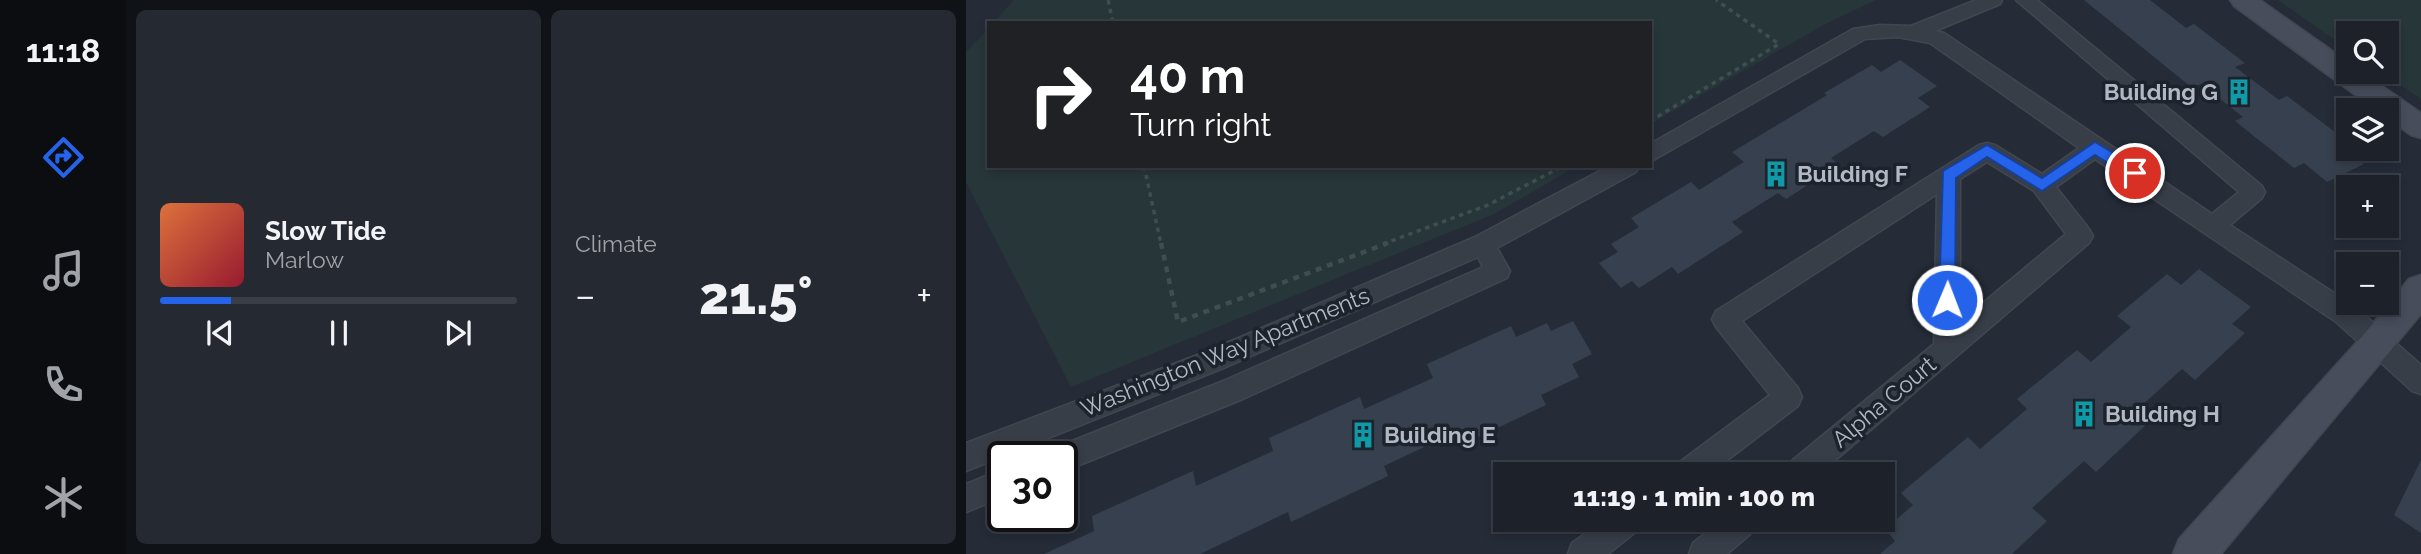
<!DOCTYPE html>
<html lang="en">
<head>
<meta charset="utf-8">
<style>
  body { margin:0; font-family:Raleway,sans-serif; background:#252932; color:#f1f3f6; height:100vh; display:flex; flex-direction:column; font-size:26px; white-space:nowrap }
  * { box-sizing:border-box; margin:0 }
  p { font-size:23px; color:#a0a3a8 }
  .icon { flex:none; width:38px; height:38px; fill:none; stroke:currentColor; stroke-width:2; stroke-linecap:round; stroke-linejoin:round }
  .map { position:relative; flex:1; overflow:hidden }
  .side { display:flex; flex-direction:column; gap:10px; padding:10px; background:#0f1217; width:840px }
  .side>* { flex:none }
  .guide { position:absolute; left:21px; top:21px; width:665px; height:147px; border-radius:0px; box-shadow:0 4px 10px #0003,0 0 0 2px #3a3e47; background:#202124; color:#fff; overflow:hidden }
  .tools { position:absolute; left:1370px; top:21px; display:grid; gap:14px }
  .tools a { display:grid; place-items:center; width:63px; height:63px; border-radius:0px; background:#1c212a; box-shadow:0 4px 10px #0003,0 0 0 2px #3a3e47; font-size:35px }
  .speed { position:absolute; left:21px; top:441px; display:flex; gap:14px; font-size:35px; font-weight:700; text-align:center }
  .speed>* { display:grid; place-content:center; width:91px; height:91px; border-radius:50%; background:#1c212a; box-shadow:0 4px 10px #0003,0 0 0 2px #3a3e47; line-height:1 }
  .speed .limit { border:4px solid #111; border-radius:10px; background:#fff; color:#111 }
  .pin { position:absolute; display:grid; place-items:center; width:60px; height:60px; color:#fff; margin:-30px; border:4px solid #fff; border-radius:50%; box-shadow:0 2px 7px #0007 }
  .me { position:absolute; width:77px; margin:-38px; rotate:1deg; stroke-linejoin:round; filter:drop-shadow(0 0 5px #0008) }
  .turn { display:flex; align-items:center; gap:24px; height:147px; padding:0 28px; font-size:32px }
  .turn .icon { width:91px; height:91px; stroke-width:2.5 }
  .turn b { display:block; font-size:49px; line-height:60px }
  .big { font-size:52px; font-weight:800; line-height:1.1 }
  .side .card { flex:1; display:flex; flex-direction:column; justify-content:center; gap:10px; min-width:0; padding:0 24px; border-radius:10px; background:#252932 }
  .song { display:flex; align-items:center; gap:21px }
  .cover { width:84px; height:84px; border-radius:10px; background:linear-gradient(135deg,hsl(20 70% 55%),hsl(350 70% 35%)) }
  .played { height:7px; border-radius:4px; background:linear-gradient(90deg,#2563eb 20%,#3a3e47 20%) }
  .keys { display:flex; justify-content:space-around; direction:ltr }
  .heat { display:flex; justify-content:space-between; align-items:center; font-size:38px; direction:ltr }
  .side .tiles { flex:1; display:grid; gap:10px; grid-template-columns:repeat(2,1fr) }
  .trip { position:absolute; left:527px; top:462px; width:402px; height:70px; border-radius:0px; background:#1c212a; box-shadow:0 4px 10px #0003,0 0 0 2px #3a3e47; font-weight:800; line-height:70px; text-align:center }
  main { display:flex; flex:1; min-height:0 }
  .tab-bar { display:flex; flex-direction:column; width:126px; justify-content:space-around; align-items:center; background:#0b0d11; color:#a0a3a8 }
  .tab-bar .icon { width:49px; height:49px }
  .tab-bar .on { color:#2563eb }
  .tab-bar b { font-size:32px; color:#f1f3f6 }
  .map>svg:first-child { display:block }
</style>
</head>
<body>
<main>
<nav class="tab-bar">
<b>11:18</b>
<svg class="icon on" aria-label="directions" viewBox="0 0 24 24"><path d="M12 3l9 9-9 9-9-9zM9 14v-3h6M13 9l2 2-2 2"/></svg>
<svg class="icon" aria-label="music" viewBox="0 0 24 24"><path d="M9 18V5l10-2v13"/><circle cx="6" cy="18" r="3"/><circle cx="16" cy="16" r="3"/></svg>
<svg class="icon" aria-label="phone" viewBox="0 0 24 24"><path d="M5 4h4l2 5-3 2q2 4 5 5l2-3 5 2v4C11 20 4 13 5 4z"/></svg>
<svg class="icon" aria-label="climate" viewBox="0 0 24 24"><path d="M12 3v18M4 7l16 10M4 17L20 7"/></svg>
</nav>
<section class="side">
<div class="tiles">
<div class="card">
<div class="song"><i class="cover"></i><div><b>Slow Tide</b><p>Marlow</p></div></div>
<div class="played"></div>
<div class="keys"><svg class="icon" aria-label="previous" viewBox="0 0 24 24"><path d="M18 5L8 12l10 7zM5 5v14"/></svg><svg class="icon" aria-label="pause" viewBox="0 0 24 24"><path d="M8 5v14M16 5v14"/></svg><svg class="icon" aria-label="next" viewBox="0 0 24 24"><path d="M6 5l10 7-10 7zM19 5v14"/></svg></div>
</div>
<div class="card"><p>Climate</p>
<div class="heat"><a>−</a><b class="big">21.5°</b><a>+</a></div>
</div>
</div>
</section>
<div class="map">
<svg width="1455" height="554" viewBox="0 0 1455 554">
  <rect width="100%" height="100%" fill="#252c38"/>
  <g fill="#273639">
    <path d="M48 0H910L861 23 684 124V23H27Z"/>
    <path d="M1312 0H1455V99L1416 72H1421V33H1382V49Z"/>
    <path d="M23 28V166H611L528 214 105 387 0 182V52Z"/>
  </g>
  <g fill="#37404e">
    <path d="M1118 0H1184L1220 28 1228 24 1279 63 1269 67 1313 100 1321 96 1381 141 1373 145 1398 164 1361 182 1338 163 1328 168 1269 121 1277 117 1235 84 1225 87Z"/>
    <path d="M934 60 971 86 952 98 964 107 917 137 908 131 865 158 873 165 820 199 812 193 766 222 777 232 712 274 706 267 673 288 666 281 655 288 633 263 652 252 645 244 673 227 665 218 725 182 733 190 778 162 766 152 861 95 858 93 906 65 915 72Z"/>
    <path d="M1233 269 1285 307 1266 324 1279 333 1229 380 1216 369 1173 408 1186 419 1130 472 1118 461 1066 508 1081 521 1046 554H914L929 541 919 529 947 505 935 493 1002 437 1014 449 1061 409 1051 399 1111 350 1125 362 1165 327 1151 316 1201 274 1215 285Z"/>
    <path d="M607 321 626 354 606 364 613 377 575 395 580 405 497 444 492 431 418 466 422 476 325 522 322 512 234 554H78L128 531 126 516 227 471 230 486 307 451 303 438 394 397 398 409 467 378 461 364 545 326 550 337 581 323 585 331Z"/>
    <path d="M1455 460V533L1428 515Z"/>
  </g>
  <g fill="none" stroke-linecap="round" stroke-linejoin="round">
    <g stroke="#414751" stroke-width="3">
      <g id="street">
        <path d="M1010 0H1036L1034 4 969 31 978 33 1246 214 1273 192 1050 0H1071L1296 186 1299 192 1296 198 1264 225 1388 306 1455 365V394L1446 391 1370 322 1129 159 1090 187 1123 229 1127 236 1123 243 853 474H818L822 464 968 344 971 194 776 321 832 388 836 397 832 406 743 474H707L711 464 804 395 750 327 746 319 750 311 1013 145 1021 143 1029 145 1076 174 1113 148 964 43 932 37 899 39 684 162V144L887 29 914 25 945 26ZM1021 162 1068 191 1100 234 994 322V179Z"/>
        <path d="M643 166H673L670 172 531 248 544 271 541 278 277 399 96 472V457H83L86 449 257 381 517 267 512 257 260 367 0 471V443L242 351 509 237Z"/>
        <path d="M37 469V497L0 512V484Z"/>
        <path d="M638 520H677L672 530 642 554H602L606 543Z"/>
        <path d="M756 520H794L789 530 761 554H723L727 543Z"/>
      </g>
    </g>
    <g stroke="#414751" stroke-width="3">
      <g id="secondary">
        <path d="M1264 0H1294L1382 62V72H1396L1455 113V138L1445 135 1421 118V110H1410L1268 6Z"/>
        <path d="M1455 275V314L1255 554H1207L1213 539 1400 332 1443 279Z"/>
      </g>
    </g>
    <g stroke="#3f4f51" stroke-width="3.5" stroke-dasharray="4.5 4.5" stroke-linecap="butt">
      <path d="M142 0 147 23"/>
      <path d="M684 121 813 44 750 0"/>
      <path d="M178 166 195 244"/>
      <path d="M417 244 522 205 597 166"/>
    </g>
    <path stroke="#3f4f51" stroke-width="4.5" stroke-dasharray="6 6" stroke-linecap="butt" d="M195 243 212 322 422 243"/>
    <use href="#street" fill="#383e48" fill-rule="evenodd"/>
    <use href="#secondary" fill="#474d5b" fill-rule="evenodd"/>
  </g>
  <path fill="#2563eb" stroke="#184099" stroke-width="2" d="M1129 142 1174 169 1176 173 1174 177H1164L1129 155 1076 191 1021 157 990 178 989 300 987 304H975L973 300 977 171 1021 145 1076 178Z"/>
  <defs>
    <g id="building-bare" transform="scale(2.1)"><path d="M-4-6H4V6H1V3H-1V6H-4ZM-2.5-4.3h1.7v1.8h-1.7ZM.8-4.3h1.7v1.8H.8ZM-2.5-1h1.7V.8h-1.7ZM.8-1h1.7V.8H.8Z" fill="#0f9aa8" stroke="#1d232d" stroke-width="2.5" paint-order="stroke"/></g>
  </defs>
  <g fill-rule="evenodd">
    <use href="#building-bare" x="1273" y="92"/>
    <use href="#building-bare" x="810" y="174"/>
    <use href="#building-bare" x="1118" y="414"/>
    <use href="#building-bare" x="397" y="435"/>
  </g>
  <g text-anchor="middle" stroke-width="7" stroke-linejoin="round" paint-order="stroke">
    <g font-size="23" font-weight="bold" fill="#b3b9c4" stroke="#1d232d" text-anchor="start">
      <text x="1252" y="100" text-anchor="end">Building G</text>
      <text x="831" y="182">Building F</text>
      <text x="1139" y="422">Building H</text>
      <text x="418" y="443">Building E</text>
    </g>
    <g font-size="23" fill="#b3b9c4" stroke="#1d232d">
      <text transform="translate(259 352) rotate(-22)" y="8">Washington Way Apartments</text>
      <text transform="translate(918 402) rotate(-40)" y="8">Alpha Court</text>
    </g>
  </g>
</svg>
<div class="tools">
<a><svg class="icon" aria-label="search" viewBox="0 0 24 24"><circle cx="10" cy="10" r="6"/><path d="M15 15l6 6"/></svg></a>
<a><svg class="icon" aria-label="layers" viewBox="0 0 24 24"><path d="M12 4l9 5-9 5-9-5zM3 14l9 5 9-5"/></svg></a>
<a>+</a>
<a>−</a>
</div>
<div class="speed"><div class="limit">30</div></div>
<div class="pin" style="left:1169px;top:173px;background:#d93025"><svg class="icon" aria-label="arrive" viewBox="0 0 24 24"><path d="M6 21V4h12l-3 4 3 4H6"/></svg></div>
<svg class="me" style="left:981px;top:300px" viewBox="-20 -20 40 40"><circle r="17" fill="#2563eb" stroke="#fff" stroke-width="3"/><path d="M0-11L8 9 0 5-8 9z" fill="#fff"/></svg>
<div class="trip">11:19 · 1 min · 100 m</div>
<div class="guide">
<div class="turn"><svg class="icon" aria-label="right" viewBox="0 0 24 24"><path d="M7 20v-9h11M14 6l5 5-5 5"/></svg><div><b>40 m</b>Turn right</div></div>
</div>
</div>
</main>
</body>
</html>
